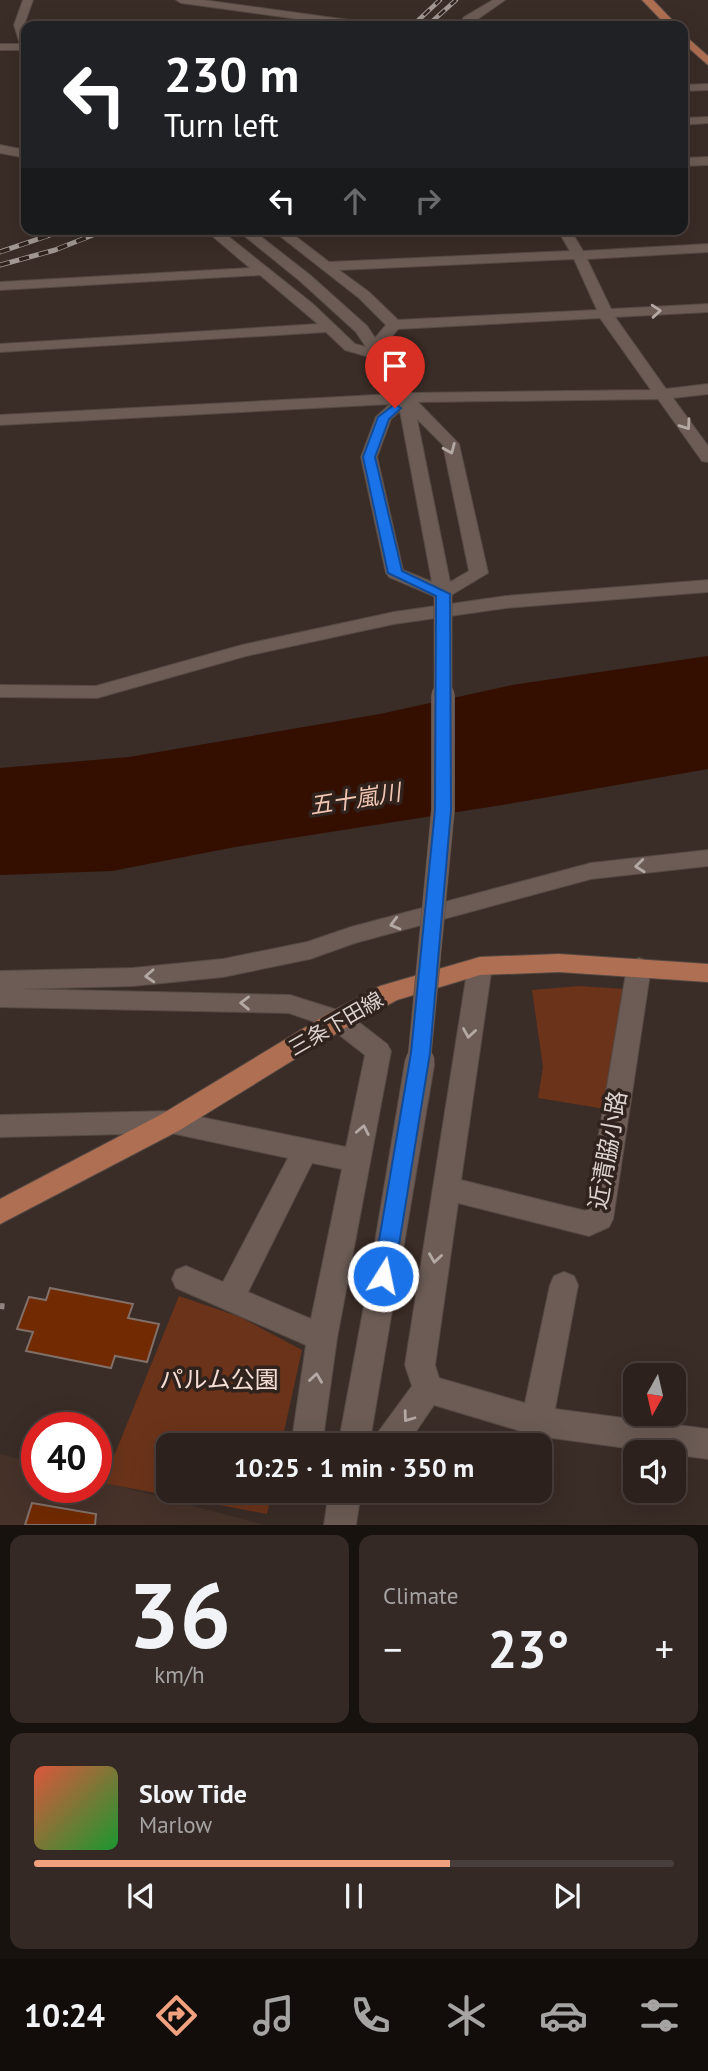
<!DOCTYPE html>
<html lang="en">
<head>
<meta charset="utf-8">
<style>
  body { margin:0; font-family:"PT Sans","Noto Sans JP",sans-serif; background:#342925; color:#f1f3f6; height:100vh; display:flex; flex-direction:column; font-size:26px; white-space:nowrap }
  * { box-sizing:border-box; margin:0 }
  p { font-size:23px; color:#a6a3a3 }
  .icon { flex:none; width:38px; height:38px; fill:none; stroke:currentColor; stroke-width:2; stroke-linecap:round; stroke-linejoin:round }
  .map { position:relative; height:1525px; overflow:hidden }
  .sheet { display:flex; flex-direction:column; gap:10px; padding:10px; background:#18120f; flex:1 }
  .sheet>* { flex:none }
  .top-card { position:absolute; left:21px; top:21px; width:667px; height:214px; border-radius:14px; box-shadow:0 7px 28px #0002,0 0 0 2px #483e3b; background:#202124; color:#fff; overflow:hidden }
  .needle { width:46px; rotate:188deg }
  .fabs { position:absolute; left:623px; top:1363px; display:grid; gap:14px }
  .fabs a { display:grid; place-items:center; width:63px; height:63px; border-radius:14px; background:#2c211c; box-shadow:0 7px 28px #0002,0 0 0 2px #483e3b; font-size:35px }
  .speed { position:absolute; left:21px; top:1412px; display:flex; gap:14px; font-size:35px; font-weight:700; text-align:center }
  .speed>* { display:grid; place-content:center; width:91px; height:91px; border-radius:50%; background:#2c211c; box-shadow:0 7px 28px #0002,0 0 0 2px #483e3b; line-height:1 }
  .speed .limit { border:10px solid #d22; background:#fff; color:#111 }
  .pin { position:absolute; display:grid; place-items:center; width:60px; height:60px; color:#fff; margin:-72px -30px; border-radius:50% 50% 50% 0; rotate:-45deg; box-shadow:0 0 7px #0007 }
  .pin .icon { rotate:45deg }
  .me { position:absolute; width:77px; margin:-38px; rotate:10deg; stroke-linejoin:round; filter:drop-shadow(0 0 5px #0008) }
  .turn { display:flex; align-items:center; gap:24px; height:147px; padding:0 28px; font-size:32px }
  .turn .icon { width:91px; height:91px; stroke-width:2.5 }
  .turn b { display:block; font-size:49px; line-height:60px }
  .lanes { display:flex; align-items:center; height:66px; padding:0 28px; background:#0003; justify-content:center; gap:35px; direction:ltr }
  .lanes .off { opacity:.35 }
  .big { font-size:52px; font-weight:700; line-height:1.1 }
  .sheet .card { flex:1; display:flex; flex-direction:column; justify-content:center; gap:10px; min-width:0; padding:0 24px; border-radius:14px; background:#342925 }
  .sheet .dial { align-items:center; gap:0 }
  .dial b { font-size:91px; line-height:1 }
  .song { display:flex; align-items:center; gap:21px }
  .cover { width:84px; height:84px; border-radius:10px; background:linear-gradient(135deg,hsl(10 70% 55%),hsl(130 70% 35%)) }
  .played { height:7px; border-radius:4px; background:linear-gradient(90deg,#f2a17e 65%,#483e3b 65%) }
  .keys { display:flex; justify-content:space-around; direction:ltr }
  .heat { display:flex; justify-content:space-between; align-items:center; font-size:38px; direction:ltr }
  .sheet .tiles { flex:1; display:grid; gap:10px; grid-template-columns:1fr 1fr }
  .card:last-child { grid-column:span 2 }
  .trip { position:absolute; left:156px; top:1433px; width:396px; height:70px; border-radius:14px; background:#2c211c; box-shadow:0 7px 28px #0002,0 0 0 2px #483e3b; font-weight:700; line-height:70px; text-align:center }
  .tab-bar { display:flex; height:112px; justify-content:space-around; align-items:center; background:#120d0b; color:#a6a3a3 }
  .tab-bar .icon { width:49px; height:49px }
  .tab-bar .current { color:#f2a17e }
  .tab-bar b { font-size:32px; color:#f1f3f6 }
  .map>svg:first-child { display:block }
</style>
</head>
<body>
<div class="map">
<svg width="708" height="1525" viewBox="0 0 708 1525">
  <rect width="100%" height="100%" fill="#3a2c26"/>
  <path fill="#463229" d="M0 1454 37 1464V1488H96V1480L265 1525H0Z"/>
  <g fill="#6b331a">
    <path d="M579 986 626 989 605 1109 538 1098 543 1067 532 990Z"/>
    <path d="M179 1296 240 1317 302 1350 281 1445 168 1446V1491H272L267 1514 103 1483Z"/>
  </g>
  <path fill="#340f00" d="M708 656V769L514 803 235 847 112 871 0 875V768L129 757 380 714 512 685Z"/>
  <g fill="#712a02" stroke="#817069" stroke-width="2">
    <path d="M50 1288 133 1304 128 1318 159 1324 147 1362 115 1356 111 1368 26 1351 33 1332 17 1329 29 1297 46 1300Z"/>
    <path d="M32 1503 96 1514 95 1525H25Z"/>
  </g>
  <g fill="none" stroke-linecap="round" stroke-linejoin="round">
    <g stroke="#554944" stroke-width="2">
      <g id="minor">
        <path d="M23 0H33L24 25 26 50H0V44H20L14 25Z"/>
        <path d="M176 0H203L349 20 354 23 349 26 181 3Z"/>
        <path d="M493 0H505L468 26H458L464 17Z"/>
        <path d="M708 84V90L682 91V85Z"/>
        <path d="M708 117V123L682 125V118Z"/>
        <path d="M0 145 26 150V158L0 153Z"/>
        <path d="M708 157V165L682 166V158Z"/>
        <path d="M204 229H219L313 304 355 344 366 347 356 332 300 281 236 229H251L310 275 367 326 375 338 386 325 359 298 271 229H286L329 262 570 251 557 229H570L583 251 708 244V252L587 259 611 309 708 304V312L615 317 666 389 708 384V394L673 398 708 446V462L702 461 658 399 418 402 459 444 488 573 443 600 389 577 386 573 361 457 376 417 390 404 0 425V415L395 394 373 358 345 350 326 332 0 352V344L318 324 260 275 0 290V282L250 268ZM574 259 597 310 398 320 369 292 339 270ZM600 318 651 390 410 393 382 349 398 329ZM400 411 432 582 403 570 377 457 391 419ZM417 419 443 445 469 571 450 582Z"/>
        <path d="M708 580V592L506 608 394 624 246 656 97 698 0 697V685L96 686 242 645 394 612 506 596Z"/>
        <path d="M708 850V866L591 879 355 943 310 959 223 977 133 986 20 989 290 995 347 1013 387 1044 391 1051 337 1338 322 1446H291L306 1345 176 1288 172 1279 176 1270 186 1266 223 1282 288 1158 171 1133 0 1137V1115L171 1111 346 1147 365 1055 329 1027 289 1013 0 1007V971L133 968 223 959 307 942 351 927 591 863ZM312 1163 342 1169 311 1319 248 1292Z"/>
        <path d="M480 957 488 960 492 966 461 1180 586 1211 627 967 631 961 639 958 647 961 651 967 613 1219 609 1227 589 1236 458 1203 435 1365 439 1378 525 1403 550 1285 554 1276 564 1272 574 1276 578 1285 555 1409 708 1429V1459L537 1436 434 1405 406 1446H372L376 1435 412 1386 405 1365 468 966 472 960Z"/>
        <path d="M388 1240 398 1243 402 1252 369 1446H338L374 1252 378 1243Z"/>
        <path d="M329 1491H361L356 1525H324Z"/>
      </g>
    </g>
    <g stroke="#554944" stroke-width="2">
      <g id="major">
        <path d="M642 0H653L678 26H667Z"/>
        <path d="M682 33 708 56V65L682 42Z"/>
        <path d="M559 954 708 964V982L559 972 480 975 397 1000 347 1027 180 1130 0 1224V1199L162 1114 329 1013 380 986 480 957Z"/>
      </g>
    </g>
    <path stroke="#908580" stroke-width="6" stroke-dasharray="4.5 7" stroke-linecap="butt" d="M0 1306 10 1307"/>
    <use href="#minor" fill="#6c5c55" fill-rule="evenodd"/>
    <use href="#major" fill="#af6f52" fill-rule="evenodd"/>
    <g stroke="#a39994" stroke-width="4.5">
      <g id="rail-far1">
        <path d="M412 26 440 0"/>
        <path d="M427 26 456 0"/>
      </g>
    </g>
    <g stroke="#a39994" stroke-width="5">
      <g id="rail">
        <path d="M0 252 68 229"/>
        <path d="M0 265 55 250 108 229"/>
      </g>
    </g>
    <use href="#rail-far1" stroke="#30221c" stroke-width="2.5" stroke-dasharray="8" stroke-linecap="butt"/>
    <use href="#rail" stroke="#30221c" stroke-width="3.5" stroke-dasharray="10" stroke-linecap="butt"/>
    <g stroke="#554944" stroke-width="19" stroke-linecap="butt">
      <path id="minor-bridge-far2" d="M443 594V697"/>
    </g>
    <g stroke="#554944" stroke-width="24" stroke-linecap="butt">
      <path id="minor-bridge-far1" d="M419 1062 443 810V695"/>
    </g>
    <g stroke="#554944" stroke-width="31" stroke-linecap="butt">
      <path id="minor-bridge" d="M388 1252 420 1061"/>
    </g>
    <use href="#minor-bridge-far2" stroke="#6c5c55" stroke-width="18"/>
    <use href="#minor-bridge-far1" stroke="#6c5c55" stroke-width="23"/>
    <use href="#minor-bridge" stroke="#6c5c55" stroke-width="29"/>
  </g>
  <defs><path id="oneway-chevron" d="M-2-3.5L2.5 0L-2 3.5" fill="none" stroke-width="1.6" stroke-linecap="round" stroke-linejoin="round" transform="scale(1.75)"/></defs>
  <g stroke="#b4a9a4">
    <use href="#oneway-chevron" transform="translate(656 311) rotate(-4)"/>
    <use href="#oneway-chevron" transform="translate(686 425) rotate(55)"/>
    <use href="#oneway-chevron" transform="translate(450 449) rotate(67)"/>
    <use href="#oneway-chevron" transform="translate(640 866) rotate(174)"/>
    <use href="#oneway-chevron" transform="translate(395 924) rotate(165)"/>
    <use href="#oneway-chevron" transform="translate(150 976) rotate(177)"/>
    <use href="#oneway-chevron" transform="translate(245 1003) rotate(-179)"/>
    <use href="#oneway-chevron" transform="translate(469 1033) rotate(99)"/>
    <use href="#oneway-chevron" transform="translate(363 1130) rotate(-79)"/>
    <use href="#oneway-chevron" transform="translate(435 1258) rotate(98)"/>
    <use href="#oneway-chevron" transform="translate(316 1378) rotate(-82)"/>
    <use href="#oneway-chevron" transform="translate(408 1417) rotate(126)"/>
  </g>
  <path fill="#1a73e8" stroke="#114b97" stroke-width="2" d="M395 404 401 408 389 419 375 457 402 571 450 594 451 810 430 1053 394 1276 391 1283 383 1286 376 1283 373 1276 411 1053 435 810 436 596 388 573 363 457 378 417Z"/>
  <g text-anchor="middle" stroke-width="7" stroke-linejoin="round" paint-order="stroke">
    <g font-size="21" fill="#dbd2ce" stroke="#30221c">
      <text transform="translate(336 1024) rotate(-30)" y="7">三条下田線</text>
    </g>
    <g font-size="23" font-style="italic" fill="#f0c5b2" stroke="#30221c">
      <text transform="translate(355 799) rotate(-9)" y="8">五十嵐川</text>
    </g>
    <g font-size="24" fill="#dbd2ce" stroke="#30221c">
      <text transform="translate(608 1150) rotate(-80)" y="8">近清脇小路</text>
    </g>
    <g font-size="24" fill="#f3ddd4" stroke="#30221c">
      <text x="219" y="1388">パルム公園</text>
    </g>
  </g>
</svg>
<div class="fabs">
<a><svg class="needle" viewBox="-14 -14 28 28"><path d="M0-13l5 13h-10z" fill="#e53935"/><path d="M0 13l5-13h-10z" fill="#a6a3a3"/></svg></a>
<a><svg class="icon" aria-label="sound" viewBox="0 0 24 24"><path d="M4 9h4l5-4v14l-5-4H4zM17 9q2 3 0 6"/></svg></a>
</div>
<div class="speed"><div class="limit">40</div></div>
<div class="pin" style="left:395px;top:408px;background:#d93025"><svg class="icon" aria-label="arrive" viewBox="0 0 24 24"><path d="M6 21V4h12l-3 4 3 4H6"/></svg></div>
<svg class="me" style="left:383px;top:1276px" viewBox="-20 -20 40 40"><circle r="17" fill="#1a73e8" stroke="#fff" stroke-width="3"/><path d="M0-11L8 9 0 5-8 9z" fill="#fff"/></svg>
<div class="trip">10:25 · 1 min · 350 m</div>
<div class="top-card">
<div class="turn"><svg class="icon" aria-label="left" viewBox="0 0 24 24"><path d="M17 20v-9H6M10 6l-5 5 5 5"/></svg><div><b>230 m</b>Turn left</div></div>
<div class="lanes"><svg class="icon" aria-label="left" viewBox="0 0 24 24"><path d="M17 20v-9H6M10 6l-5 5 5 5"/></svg><svg class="icon off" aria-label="ahead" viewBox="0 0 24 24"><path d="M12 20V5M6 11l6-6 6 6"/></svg><svg class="icon off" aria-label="right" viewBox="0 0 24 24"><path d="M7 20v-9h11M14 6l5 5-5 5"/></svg></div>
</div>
</div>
<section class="sheet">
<div class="tiles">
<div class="card dial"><b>36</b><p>km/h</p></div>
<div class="card"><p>Climate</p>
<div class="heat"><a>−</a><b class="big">23°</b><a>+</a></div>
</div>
<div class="card">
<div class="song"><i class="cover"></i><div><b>Slow Tide</b><p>Marlow</p></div></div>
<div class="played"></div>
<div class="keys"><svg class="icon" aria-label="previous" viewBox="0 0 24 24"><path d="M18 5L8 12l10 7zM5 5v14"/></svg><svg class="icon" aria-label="pause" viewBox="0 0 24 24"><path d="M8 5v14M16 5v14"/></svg><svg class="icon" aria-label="next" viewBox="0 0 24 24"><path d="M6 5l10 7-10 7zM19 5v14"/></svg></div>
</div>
</div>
</section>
<nav class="tab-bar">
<b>10:24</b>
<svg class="icon current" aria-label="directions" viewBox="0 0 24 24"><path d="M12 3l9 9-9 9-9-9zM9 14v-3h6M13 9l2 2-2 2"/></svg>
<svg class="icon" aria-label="music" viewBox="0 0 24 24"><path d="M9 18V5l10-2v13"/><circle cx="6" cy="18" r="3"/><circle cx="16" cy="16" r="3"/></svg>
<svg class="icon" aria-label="phone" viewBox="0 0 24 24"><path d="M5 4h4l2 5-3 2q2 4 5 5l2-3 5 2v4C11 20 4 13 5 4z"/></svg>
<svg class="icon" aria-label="climate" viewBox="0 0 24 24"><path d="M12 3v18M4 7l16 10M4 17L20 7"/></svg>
<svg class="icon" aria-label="car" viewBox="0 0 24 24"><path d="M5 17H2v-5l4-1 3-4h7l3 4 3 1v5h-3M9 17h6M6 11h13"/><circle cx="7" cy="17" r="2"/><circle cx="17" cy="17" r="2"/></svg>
<svg class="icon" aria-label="filters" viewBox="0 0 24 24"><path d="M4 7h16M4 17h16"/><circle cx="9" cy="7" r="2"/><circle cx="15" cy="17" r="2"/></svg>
</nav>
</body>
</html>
